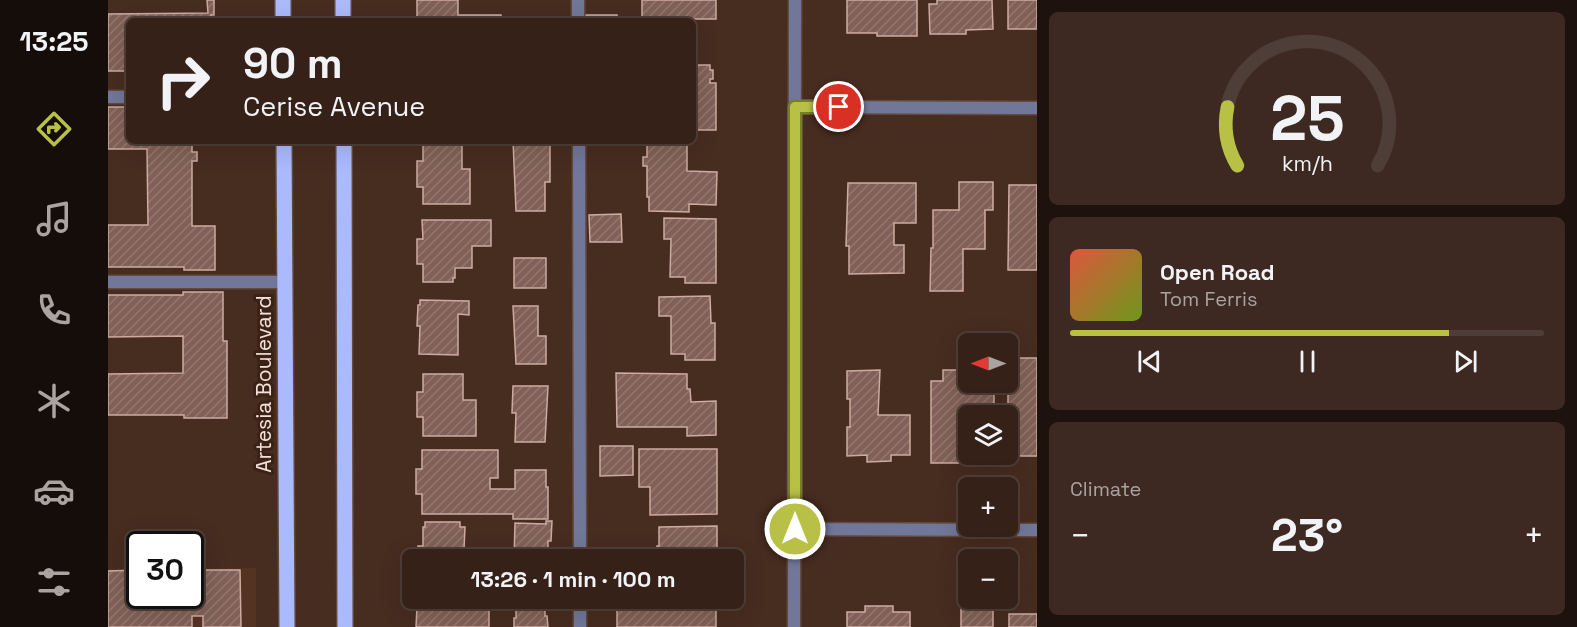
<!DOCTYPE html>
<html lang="en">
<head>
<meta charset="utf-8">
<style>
  body { margin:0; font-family:"Space Grotesk",sans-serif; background:#3d2921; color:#f1f3f6; height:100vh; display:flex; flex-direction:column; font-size:22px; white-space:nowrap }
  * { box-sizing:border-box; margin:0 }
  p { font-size:20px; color:#aaa3a2 }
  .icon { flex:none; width:33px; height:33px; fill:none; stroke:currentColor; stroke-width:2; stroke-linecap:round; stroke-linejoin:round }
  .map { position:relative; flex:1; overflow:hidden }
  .details { display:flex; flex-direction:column; gap:12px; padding:12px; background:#1d120d; width:540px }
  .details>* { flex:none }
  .top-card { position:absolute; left:18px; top:18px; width:570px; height:126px; border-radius:9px; box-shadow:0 6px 24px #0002,0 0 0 2px #4f3e37; background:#352118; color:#f1f3f6; overflow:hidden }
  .needle { width:39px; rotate:270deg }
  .tools { position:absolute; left:850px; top:333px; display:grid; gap:12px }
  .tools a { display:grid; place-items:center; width:60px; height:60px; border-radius:9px; background:#352118; box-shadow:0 6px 24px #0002,0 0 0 2px #4f3e37; font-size:30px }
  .speed { position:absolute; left:18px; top:531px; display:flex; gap:12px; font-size:30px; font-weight:700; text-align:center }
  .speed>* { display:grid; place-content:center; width:78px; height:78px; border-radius:50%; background:#352118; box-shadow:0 6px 24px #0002,0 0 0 2px #4f3e37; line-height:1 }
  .speed .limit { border:3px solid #111; border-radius:9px; background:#fff; color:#111 }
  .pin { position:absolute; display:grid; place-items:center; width:51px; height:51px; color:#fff; margin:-26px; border:3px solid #fff; border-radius:50%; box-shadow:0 2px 6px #0007 }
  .me { position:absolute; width:66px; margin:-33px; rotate:0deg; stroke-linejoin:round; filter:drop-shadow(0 0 4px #0008) }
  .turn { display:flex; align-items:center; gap:21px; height:126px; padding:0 18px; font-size:27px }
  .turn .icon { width:78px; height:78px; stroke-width:2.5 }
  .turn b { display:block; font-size:42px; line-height:51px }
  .big { font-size:45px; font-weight:800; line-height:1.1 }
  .details .tile { flex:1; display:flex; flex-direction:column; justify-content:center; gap:9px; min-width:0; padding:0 21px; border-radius:9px; background:#3d2921 }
  .details .dial { align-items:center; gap:0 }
  .dial svg { height:156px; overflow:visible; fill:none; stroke:#4f3e37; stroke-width:7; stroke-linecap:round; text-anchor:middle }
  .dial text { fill:#f1f3f6; stroke:none }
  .song { display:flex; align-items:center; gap:18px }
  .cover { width:72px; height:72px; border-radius:9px; background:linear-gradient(135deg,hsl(10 70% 55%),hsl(80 70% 35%)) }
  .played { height:6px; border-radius:3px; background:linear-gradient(90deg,#b9c046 80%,#4f3e37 80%) }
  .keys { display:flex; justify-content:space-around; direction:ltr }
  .heat { display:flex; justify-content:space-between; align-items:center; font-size:33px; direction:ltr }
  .trip { position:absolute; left:294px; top:549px; width:342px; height:60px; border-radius:9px; background:#352118; box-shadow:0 6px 24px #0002,0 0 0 2px #4f3e37; font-weight:800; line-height:60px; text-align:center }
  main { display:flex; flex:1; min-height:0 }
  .tabs { display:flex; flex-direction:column; width:108px; justify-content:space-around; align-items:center; background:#150d0a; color:#aaa3a2 }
  .tabs .icon { width:42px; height:42px }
  .tabs .active { color:#b9c046 }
  .tabs b { font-size:27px; color:#f1f3f6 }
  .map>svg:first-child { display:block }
</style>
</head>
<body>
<main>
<nav class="tabs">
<b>13:25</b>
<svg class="icon active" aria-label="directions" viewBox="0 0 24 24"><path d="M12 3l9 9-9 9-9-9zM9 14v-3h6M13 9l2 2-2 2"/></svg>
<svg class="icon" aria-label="music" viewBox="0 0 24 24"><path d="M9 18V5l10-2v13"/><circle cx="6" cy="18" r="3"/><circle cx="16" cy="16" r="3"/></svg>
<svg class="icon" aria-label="phone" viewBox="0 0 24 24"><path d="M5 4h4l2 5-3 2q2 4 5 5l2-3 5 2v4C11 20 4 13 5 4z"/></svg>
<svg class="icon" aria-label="climate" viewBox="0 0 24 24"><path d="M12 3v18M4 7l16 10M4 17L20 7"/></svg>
<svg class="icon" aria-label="car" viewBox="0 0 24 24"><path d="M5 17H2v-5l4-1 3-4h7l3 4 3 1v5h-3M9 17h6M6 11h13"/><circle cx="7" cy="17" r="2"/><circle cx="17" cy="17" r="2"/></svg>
<svg class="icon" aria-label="filters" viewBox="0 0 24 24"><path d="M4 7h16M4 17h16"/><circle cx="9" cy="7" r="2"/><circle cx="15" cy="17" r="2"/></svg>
</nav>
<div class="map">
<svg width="929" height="627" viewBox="0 0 929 627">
  <defs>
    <pattern id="building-hatch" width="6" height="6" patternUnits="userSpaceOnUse" patternTransform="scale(1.5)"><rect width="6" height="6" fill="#816157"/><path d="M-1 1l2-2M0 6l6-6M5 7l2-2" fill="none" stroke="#93776f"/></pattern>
  </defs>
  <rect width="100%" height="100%" fill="#472c20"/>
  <path fill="#543323" d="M148 568V627H0V569H31L32 596H82L83 569Z"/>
  <g fill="url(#building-hatch)" stroke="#ceaaa0" stroke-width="1.5">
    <path d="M99 0H106V15H103V21H21V71H0V14L100 13Z"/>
    <path d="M309 0H350V15H393V21H311V19H309Z"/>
    <path d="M534 0H608V19H585V21H534Z"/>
    <path d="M739 0H809V36H769V33H739Z"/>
    <path d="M829 0H884L885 29 858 30V34H822L821 4H829Z"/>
    <rect x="900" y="0" width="29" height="29"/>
    <rect x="476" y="15" width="33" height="6"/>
    <path d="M585 65H602V70H605V79H602V83H608V130H585Z"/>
    <path d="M0 107H21V141H84V152H89V161H84V226H107V270H76V267H0V225H40L39 149H0Z"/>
    <path d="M405 141H442V182H437V211H408Z"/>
    <path d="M315 143H354V169H362V204H315V187H309V161H315Z"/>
    <path d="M539 143H579V171L609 172 608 205 581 204V212L541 211V197H539V166H535V157H539Z"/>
    <path d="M851 182H885V210H877V249H855V291H822L823 248H825V210H851Z"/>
    <path d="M740 183H808V223H786V245H796V273L741 274V246H738Z"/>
    <path d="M901 185H929V270H900Z"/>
    <path d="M513 214 514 242H482L481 215Z"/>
    <path d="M556 218 608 219V283H577V277H562L563 239H556Z"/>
    <path d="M314 220H383V246H364V268H347V278H345V282H315V264H309V239H315Z"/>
    <rect x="406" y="258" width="32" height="30"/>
    <path d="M75 292H115V341H119V418H76V415H0V374L75 373V336L0 337V295H75Z"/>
    <path d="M602 296 603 323H607V360H577V354H563V316H551V297Z"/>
    <path d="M312 300 361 301V315L350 314V355L311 354 312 326H309L310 305H312Z"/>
    <path d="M405 306H430V336H438V364H408Z"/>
    <rect x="900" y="358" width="29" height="98"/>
    <path d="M772 370 770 415H802V455H783V461L759 462V455L739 456V427H742V399H739V371Z"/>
    <path d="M835 370H861V382H886V416H861V447H859L855 446V463H823V381H835Z"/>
    <path d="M508 373 579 374V389H582L583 402 608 401V435L579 436V427H509Z"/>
    <path d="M315 374H355V400H368V436H315V417H309V392H315Z"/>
    <path d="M405 386H440L437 442H407L408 413H404Z"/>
    <path d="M492 446H525V475L492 476Z"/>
    <path d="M531 449H609V514L542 515V487H531Z"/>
    <path d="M314 450H390V478H382V489H407V470H438V487H440V519H405V514H314V494H308V469H314Z"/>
    <path d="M438 521H444L443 541H440V560H406L407 523 438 524Z"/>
    <path d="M317 522H352V527H357L356 550H374V560H315V555H310V546H315V527H317Z"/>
    <path d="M609 526V560H549V546H551V527Z"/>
    <path d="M32 570V596H82V570H132L133 627H95V616H84V627H0V571Z"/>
    <path d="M437 600V616H439L440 627H406V618H408V601Z"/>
    <rect x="509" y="603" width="99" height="24"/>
    <path d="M757 606H785V612H802V627H739V612H757Z"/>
    <path d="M309 607 381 608V627H308Z"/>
    <rect x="853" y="608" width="32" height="19"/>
    <rect x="901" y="614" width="28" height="13"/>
  </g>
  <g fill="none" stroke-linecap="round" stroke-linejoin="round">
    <g stroke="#63493e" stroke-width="15">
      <g id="lane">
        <path d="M470 0V21"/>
        <path d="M0 97H21"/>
        <path d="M471 141 472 560"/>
        <path d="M0 282H177"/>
        <path d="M472 598V627"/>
      </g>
    </g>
    <g stroke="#63493e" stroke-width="15">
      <g id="street">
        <path d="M687 107 929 108"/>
        <path d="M686 529 929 530"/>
        <path d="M686 627 687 0"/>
      </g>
    </g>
    <g stroke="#63493e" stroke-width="18">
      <g id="primary">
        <path d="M175 0V21"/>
        <path d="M235 0V21"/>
        <path d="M176 141 179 627"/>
        <path d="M236 141 237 627"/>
      </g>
    </g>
    <use href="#lane" stroke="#707798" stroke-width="12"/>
    <use href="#street" stroke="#707798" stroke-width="12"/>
    <use href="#primary" stroke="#abb9fd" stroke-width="15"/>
  </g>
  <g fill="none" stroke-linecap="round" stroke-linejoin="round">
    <g stroke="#787d2e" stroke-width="15">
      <path id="route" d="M687 529V107H731"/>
    </g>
    <use href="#route" stroke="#b9c046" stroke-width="10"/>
  </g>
  <g text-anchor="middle" stroke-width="6" stroke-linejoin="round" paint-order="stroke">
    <g font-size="21" fill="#f3e1d9" stroke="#3c2216">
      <text transform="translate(156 384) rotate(-90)" y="7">Artesia Boulevard</text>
    </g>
  </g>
</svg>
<div class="tools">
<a><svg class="needle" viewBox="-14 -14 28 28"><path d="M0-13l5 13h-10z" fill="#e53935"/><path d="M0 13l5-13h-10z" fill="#aaa3a2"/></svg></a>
<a><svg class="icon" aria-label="layers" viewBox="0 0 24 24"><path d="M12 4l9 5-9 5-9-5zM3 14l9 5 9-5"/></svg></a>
<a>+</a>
<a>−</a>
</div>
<div class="speed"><div class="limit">30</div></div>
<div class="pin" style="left:731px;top:107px;background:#d93025"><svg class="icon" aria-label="arrive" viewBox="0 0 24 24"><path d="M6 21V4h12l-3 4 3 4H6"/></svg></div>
<svg class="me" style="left:687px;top:529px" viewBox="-20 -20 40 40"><circle r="17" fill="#b9c046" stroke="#fff" stroke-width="3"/><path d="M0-11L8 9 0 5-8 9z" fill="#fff"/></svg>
<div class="trip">13:26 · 1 min · 100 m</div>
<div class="top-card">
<div class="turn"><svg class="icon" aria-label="right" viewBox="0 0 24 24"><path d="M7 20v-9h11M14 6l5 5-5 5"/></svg><div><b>90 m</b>Cerise Avenue</div></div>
</div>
</div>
<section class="details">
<div class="tile dial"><svg viewBox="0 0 100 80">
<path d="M14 69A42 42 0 1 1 86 69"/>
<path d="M14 69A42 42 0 0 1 9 39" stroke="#b9c046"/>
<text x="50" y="56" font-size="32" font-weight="700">25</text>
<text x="50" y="72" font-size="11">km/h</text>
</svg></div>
<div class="tile">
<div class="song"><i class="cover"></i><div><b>Open Road</b><p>Tom Ferris</p></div></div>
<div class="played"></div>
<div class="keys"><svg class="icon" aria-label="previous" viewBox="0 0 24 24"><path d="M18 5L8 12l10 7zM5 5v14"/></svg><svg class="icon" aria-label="pause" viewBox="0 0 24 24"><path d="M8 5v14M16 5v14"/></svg><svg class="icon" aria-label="next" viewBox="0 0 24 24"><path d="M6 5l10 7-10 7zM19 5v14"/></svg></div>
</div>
<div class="tile"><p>Climate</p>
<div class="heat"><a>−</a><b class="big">23°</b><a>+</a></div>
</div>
</section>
</main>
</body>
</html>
